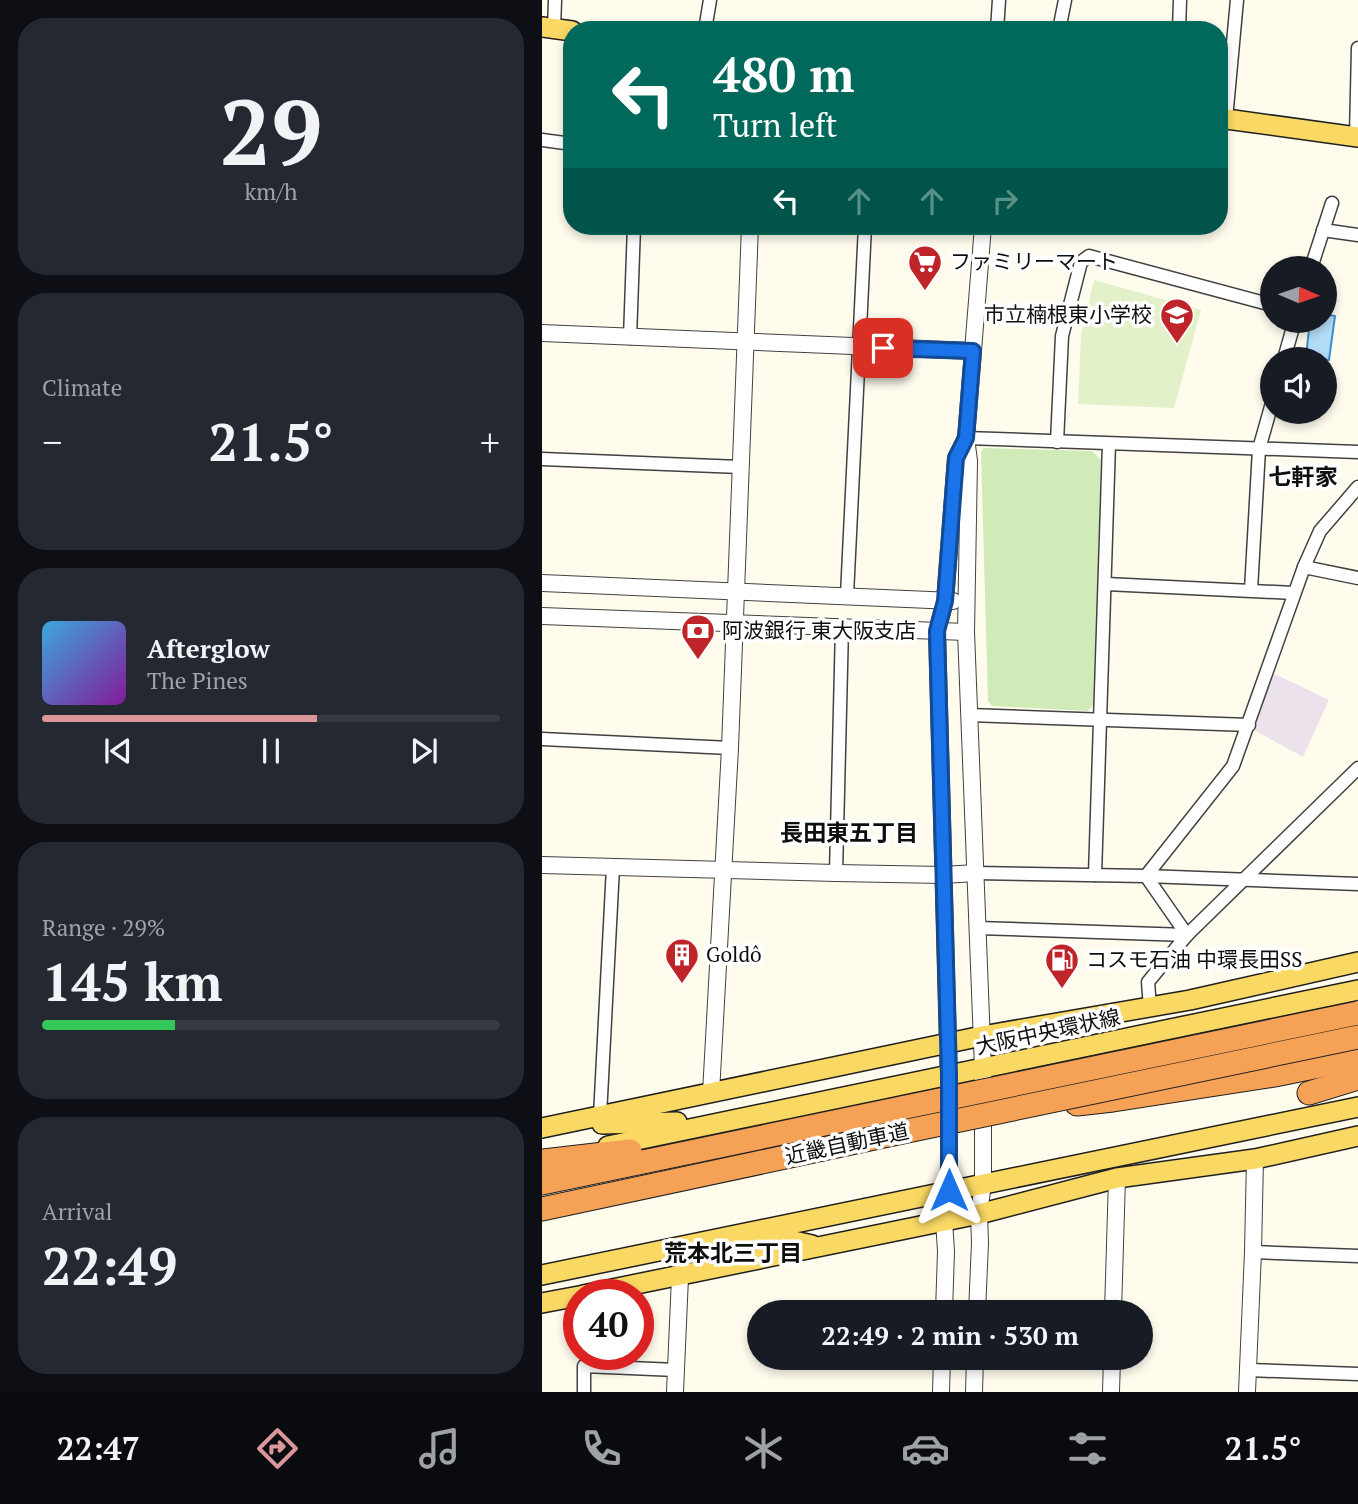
<!DOCTYPE html>
<html lang="en">
<head>
<meta charset="utf-8">
<style>
  body { margin:0; font-family:"PT Serif","Noto Sans JP",serif; background:#242831; color:#f1f3f6; height:100vh; display:flex; flex-direction:column; font-size:26px; white-space:nowrap }
  * { box-sizing:border-box; margin:0 }
  p { font-size:23px; color:#9ea1a6 }
  .icon { flex:none; width:38px; height:38px; fill:none; stroke:currentColor; stroke-width:2; stroke-linecap:round; stroke-linejoin:round }
  .map { position:relative; flex:1; overflow:hidden }
  .side { display:flex; flex-direction:column; gap:18px; padding:18px; background:#0d0f14; width:542px }
  .side>* { flex:none }
  .guide { position:absolute; left:21px; top:21px; width:665px; height:214px; border-radius:28px; box-shadow:0 4px 10px #0003; background:#00695c; color:#fff; overflow:hidden }
  .needle { width:46px; rotate:92deg }
  .tools { position:absolute; left:718px; top:256px; display:grid; gap:14px }
  .tools a { display:grid; place-items:center; width:77px; height:77px; border-radius:50%; background:#171b24; box-shadow:0 4px 10px #0003; font-size:35px }
  .speed { position:absolute; left:21px; top:1279px; display:flex; gap:14px; font-size:35px; font-weight:700; text-align:center }
  .speed>* { display:grid; place-content:center; width:91px; height:91px; border-radius:50%; background:#171b24; box-shadow:0 4px 10px #0003; line-height:1 }
  .speed .limit { border:10px solid #d22; background:#fff; color:#111 }
  .pin { position:absolute; display:grid; place-items:center; width:60px; height:60px; color:#fff; margin:-30px; border-radius:14px; box-shadow:0 4px 10px #0006 }
  .me { position:absolute; width:77px; margin:-38px; rotate:0deg; stroke-linejoin:round; filter:drop-shadow(0 0 5px #0008) }
  .turn { display:flex; align-items:center; gap:24px; height:147px; padding:0 35px; font-size:32px }
  .turn .icon { width:91px; height:91px; stroke-width:2.5 }
  .turn b { display:block; font-size:49px; line-height:60px }
  .lanes { display:flex; align-items:center; height:66px; padding:0 35px; background:#0003; justify-content:center; gap:35px; direction:ltr }
  .lanes .off { opacity:.35 }
  .big { font-size:52px; font-weight:700; line-height:1.1 }
  .side .card { flex:1; display:flex; flex-direction:column; justify-content:center; gap:10px; min-width:0; padding:0 24px; border-radius:28px; background:#242831 }
  .side .dial { align-items:center; gap:0 }
  .dial b { font-size:91px; line-height:1 }
  .song { display:flex; align-items:center; gap:21px }
  .cover { width:84px; height:84px; border-radius:10px; background:linear-gradient(135deg,hsl(200 70% 55%),hsl(290 70% 35%)) }
  .played { height:7px; border-radius:4px; background:linear-gradient(90deg,#da9699 60%,#363941 60%) }
  .keys { display:flex; justify-content:space-around; direction:ltr }
  .heat { display:flex; justify-content:space-between; align-items:center; font-size:38px; direction:ltr }
  .charge { height:10px; border-radius:5px; background:linear-gradient(90deg,#34c759 29%,#363941 0) }
  .trip { position:absolute; left:205px; top:1300px; width:406px; height:70px; border-radius:35px; background:#171b24; box-shadow:0 4px 10px #0003; font-weight:700; line-height:70px; text-align:center }
  .tabs { display:flex; height:112px; justify-content:space-around; align-items:center; background:#090b0e; color:#9ea1a6 }
  .tabs .icon { width:49px; height:49px }
  .tabs .selected { color:#da9699 }
  .tabs b { font-size:32px; color:#f1f3f6 }
  main { display:flex; flex:1; min-height:0 }
  .map>svg:first-child { display:block }
</style>
</head>
<body>
<main>
<section class="side">
<div class="card dial"><b>29</b><p>km/h</p></div>
<div class="card"><p>Climate</p>
<div class="heat"><a>−</a><b class="big">21.5°</b><a>+</a></div>
</div>
<div class="card">
<div class="song"><i class="cover"></i><div><b>Afterglow</b><p>The Pines</p></div></div>
<div class="played"></div>
<div class="keys"><svg class="icon" aria-label="previous" viewBox="0 0 24 24"><path d="M18 5L8 12l10 7zM5 5v14"/></svg><svg class="icon" aria-label="pause" viewBox="0 0 24 24"><path d="M8 5v14M16 5v14"/></svg><svg class="icon" aria-label="next" viewBox="0 0 24 24"><path d="M6 5l10 7-10 7zM19 5v14"/></svg></div>
</div>
<div class="card"><p>Range · 29%</p><b class="big">145 km</b><div class="charge"></div></div>
<div class="card"><p>Arrival</p><b class="big">22:49</b></div>
</section>
<div class="map">
<svg width="816" height="1392" viewBox="0 0 816 1392">
  <rect width="100%" height="100%" fill="#fffcee"/>
  <path fill="#ebe2ec" d="M731 673 787 700 761 757 712 730Z"/>
  <path fill="#d0eab8" d="M442 448 550 451 559 460 551 705 546 711 450 706 446 701 439 452Z"/>
  <path fill="#e2f1c9" d="M552 280 659 310 632 408 536 404 539 335Z"/>
  <path fill="#b3dcf7" stroke="#3990ce" stroke-width="2" d="M782 314 793 316 787 360 764 357 768 320H782Z"/>
  <g fill="none" stroke-linecap="round" stroke-linejoin="round">
    <g stroke="#414141" stroke-width="15">
      <g id="minor">
        <path d="M12 29 13 0"/>
        <path d="M163 30 168 0"/>
        <path d="M455 30 457 0"/>
        <path d="M517 30 523 0"/>
        <path d="M637 30 638 0"/>
        <path d="M684 119 695 0"/>
        <path d="M814 136 816 48"/>
        <path d="M0 140 30 144"/>
        <path d="M781 230 816 235"/>
        <path d="M769 268 790 203"/>
        <path d="M88 338 92 226"/>
        <path d="M742 359 753 320"/>
        <path d="M424 438 816 452"/>
        <path d="M515 442 520 336 539 262 547 256 730 305"/>
        <path d="M0 459 198 467"/>
        <path d="M762 567 816 578"/>
        <path d="M564 584 752 593"/>
        <path d="M709 590 717 449 730 403"/>
        <path d="M305 595 323 226"/>
        <path d="M427 715 707 725"/>
        <path d="M0 739 188 748"/>
        <path d="M294 873 300 627"/>
        <path d="M434 873 604 876 816 884"/>
        <path d="M553 875 567 444"/>
        <path d="M436 928 645 935"/>
        <path d="M645 935 604 876 691 766 762 567 778 531 816 487"/>
        <path d="M608 1007 606 982 645 935 816 768"/>
        <path d="M58 1116 71 867"/>
        <path d="M711 1252 816 1256"/>
        <path d="M706 1370 816 1374"/>
        <path d="M42 1392V1366L134 1370"/>
      </g>
    </g>
    <g stroke="#414141" stroke-width="18">
      <g id="tertiary">
        <path d="M0 333 431 351"/>
        <path d="M0 583 411 601"/>
        <path d="M0 616 424 632"/>
        <path d="M0 865 294 873 401 875 434 873"/>
        <path d="M407 1086 395 631 403 601 414 458 424 438"/>
        <path d="M169 1093 188 748 208 226"/>
        <path d="M402 1312 404 1251 402 1221 407 1190V1115"/>
        <path d="M435 1312 438 1243 437 1214 441 1183V1069L424 632 427 461 424 438 441 226"/>
        <path d="M571 1312 575 1178"/>
        <path d="M133 1392 138 1277"/>
        <path d="M399 1392 400 1358"/>
        <path d="M432 1392 433 1358"/>
        <path d="M569 1392 570 1358"/>
        <path d="M705 1392 711 1252 713 1159"/>
      </g>
    </g>
    <g stroke="#1f1f1f" stroke-width="22">
      <g id="primary">
        <path d="M0 27 30 31"/>
        <path d="M677 118 816 137"/>
        <path d="M60 1124 135 1122"/>
        <path d="M0 1128 440 1036 648 1000 816 962"/>
        <path d="M66 1146 816 990"/>
        <path d="M206 1240 252 1241 270 1245"/>
        <path d="M0 1275 816 1107"/>
        <path d="M41 1295 437 1214 575 1178 713 1159 816 1136"/>
        <path d="M0 1303 37 1296"/>
      </g>
    </g>
    <g stroke="#1f1f1f" stroke-width="25">
      <g id="motorway">
        <path d="M767 1093 816 1078"/>
        <path d="M535 1104 571 1100 733 1075 816 1058"/>
        <path d="M0 1161 88 1151"/>
        <path d="M0 1183 364 1107"/>
        <path d="M0 1209 370 1130"/>
      </g>
    </g>
    <use href="#minor" stroke="#fff" stroke-width="12"/>
    <use href="#tertiary" stroke="#fff" stroke-width="16"/>
    <use href="#primary" stroke="#f9d864" stroke-width="19"/>
    <use href="#motorway" stroke="#f5a256" stroke-width="23"/>
    <g stroke="#1f1f1f" stroke-width="25" stroke-linecap="butt">
      <g id="motorway-bridge">
        <path d="M364 1107 816 1013"/>
        <path d="M370 1130 816 1037"/>
      </g>
    </g>
    <use href="#motorway-bridge" stroke="#f5a256" stroke-width="23"/>
  </g>
  <g fill="none" stroke-linecap="round" stroke-linejoin="round">
    <g stroke="#114b97" stroke-width="18">
      <path id="route" d="M341 348 431 351 424 438 414 458 403 601 395 631 407 1075V1190"/>
    </g>
    <use href="#route" stroke="#1a73e8" stroke-width="12"/>
  </g>
  <defs>
    <g id="supermarket-pin" transform="scale(1.75)"><path d="M0 17L-7.5 6A9.5 9.5 0 1 1 7.5 6Z" fill="#bf2428" stroke="#fff"/><path d="M-6-5.5h2.5l.6 2H6L4.5 2H-2.5L-4.4-4H-6ZM-1.5 3.2a1.3 1.3 0 1 0 .1 0ZM3 3.2a1.3 1.3 0 1 0 .1 0Z" fill="#fff"/></g>
    <g id="school-pin" transform="scale(1.75)"><path d="M0 17L-7.5 6A9.5 9.5 0 1 1 7.5 6Z" fill="#bf2428" stroke="#fff"/><path d="M0-5L7-2L0 1L-7-2ZM-4 1L0 2.5L4 1V4Q0 6-4 4Z" fill="#fff"/></g>
    <g id="bank-pin" transform="scale(1.75)"><path d="M0 17L-7.5 6A9.5 9.5 0 1 1 7.5 6Z" fill="#bf2428" stroke="#fff"/><path d="M-6-4H6V4H-6ZM0-2.3a2.3 2.3 0 1 0 0 4.6a2.3 2.3 0 1 0 0-4.6Z" fill="#fff"/></g>
    <g id="building-pin" transform="scale(1.75)"><path d="M0 17L-7.5 6A9.5 9.5 0 1 1 7.5 6Z" fill="#bf2428" stroke="#fff"/><path d="M-4-6H4V6H1V3H-1V6H-4ZM-2.5-4.3h1.7v1.8h-1.7ZM.8-4.3h1.7v1.8H.8ZM-2.5-1h1.7V.8h-1.7ZM.8-1h1.7V.8H.8Z" fill="#fff"/></g>
    <g id="fuel-pin" transform="scale(1.75)"><path d="M0 17L-7.5 6A9.5 9.5 0 1 1 7.5 6Z" fill="#bf2428" stroke="#fff"/><path d="M-5.5-6h7V0h2V4h1.3V-2.5L3-4.5l.8-.8L6-3V5H2.5V1h-1V6h-7ZM-4.2-4.7v3.2H.2V-4.7Z" fill="#fff"/></g>
  </defs>
  <g fill-rule="evenodd">
    <use href="#supermarket-pin" x="383" y="262"/>
    <use href="#school-pin" x="635" y="315"/>
    <use href="#bank-pin" x="156" y="631"/>
    <use href="#building-pin" x="140" y="955"/>
    <use href="#fuel-pin" x="520" y="960"/>
  </g>
  <g text-anchor="middle" stroke-width="7" stroke-linejoin="round" paint-order="stroke">
    <g font-size="21" fill="#0e0e0e" stroke="#fff" text-anchor="start">
      <text x="408" y="269">ファミリーマート</text>
      <text x="610" y="322" text-anchor="end">市立楠根東小学校</text>
      <text x="180" y="638">阿波銀行 東大阪支店</text>
      <text x="164" y="962">Goldô</text>
      <text x="544" y="967">コスモ石油 中環長田SS</text>
    </g>
    <g font-size="21" fill="#0e0e0e" stroke="#fff">
      <text transform="translate(506 1032) rotate(-12)" y="7">大阪中央環状線</text>
      <text transform="translate(305 1144) rotate(-12)" y="7">近畿自動車道</text>
    </g>
    <g font-size="23" font-weight="bold" fill="#0e0e0e" stroke="#fff">
      <text x="761" y="485">七軒家</text>
      <text x="307" y="841">長田東五丁目</text>
      <text x="191" y="1261">荒本北三丁目</text>
    </g>
  </g>
</svg>
<div class="tools">
<a><svg class="needle" viewBox="-14 -14 28 28"><path d="M0-13l5 13h-10z" fill="#e53935"/><path d="M0 13l5-13h-10z" fill="#9ea1a6"/></svg></a>
<a><svg class="icon" aria-label="sound" viewBox="0 0 24 24"><path d="M4 9h4l5-4v14l-5-4H4zM17 9q2 3 0 6"/></svg></a>
</div>
<div class="speed"><div class="limit">40</div></div>
<div class="pin" style="left:341px;top:348px;background:#d93025"><svg class="icon" aria-label="arrive" viewBox="0 0 24 24"><path d="M6 21V4h12l-3 4 3 4H6"/></svg></div>
<svg class="me" style="left:407px;top:1190px" viewBox="-20 -20 40 40"><path d="M0-17L14 15 0 8-14 15z" fill="#1a73e8" stroke="#fff" stroke-width="4"/></svg>
<div class="trip">22:49 · 2 min · 530 m</div>
<div class="guide">
<div class="turn"><svg class="icon" aria-label="left" viewBox="0 0 24 24"><path d="M17 20v-9H6M10 6l-5 5 5 5"/></svg><div><b>480 m</b>Turn left</div></div>
<div class="lanes"><svg class="icon" aria-label="left" viewBox="0 0 24 24"><path d="M17 20v-9H6M10 6l-5 5 5 5"/></svg><svg class="icon off" aria-label="ahead" viewBox="0 0 24 24"><path d="M12 20V5M6 11l6-6 6 6"/></svg><svg class="icon off" aria-label="ahead" viewBox="0 0 24 24"><path d="M12 20V5M6 11l6-6 6 6"/></svg><svg class="icon off" aria-label="right" viewBox="0 0 24 24"><path d="M7 20v-9h11M14 6l5 5-5 5"/></svg></div>
</div>
</div>
</main>
<nav class="tabs">
<b>22:47</b>
<svg class="icon selected" aria-label="directions" viewBox="0 0 24 24"><path d="M12 3l9 9-9 9-9-9zM9 14v-3h6M13 9l2 2-2 2"/></svg>
<svg class="icon" aria-label="music" viewBox="0 0 24 24"><path d="M9 18V5l10-2v13"/><circle cx="6" cy="18" r="3"/><circle cx="16" cy="16" r="3"/></svg>
<svg class="icon" aria-label="phone" viewBox="0 0 24 24"><path d="M5 4h4l2 5-3 2q2 4 5 5l2-3 5 2v4C11 20 4 13 5 4z"/></svg>
<svg class="icon" aria-label="climate" viewBox="0 0 24 24"><path d="M12 3v18M4 7l16 10M4 17L20 7"/></svg>
<svg class="icon" aria-label="car" viewBox="0 0 24 24"><path d="M5 17H2v-5l4-1 3-4h7l3 4 3 1v5h-3M9 17h6M6 11h13"/><circle cx="7" cy="17" r="2"/><circle cx="17" cy="17" r="2"/></svg>
<svg class="icon" aria-label="filters" viewBox="0 0 24 24"><path d="M4 7h16M4 17h16"/><circle cx="9" cy="7" r="2"/><circle cx="15" cy="17" r="2"/></svg>
<b>21.5°</b>
</nav>
</body>
</html>
